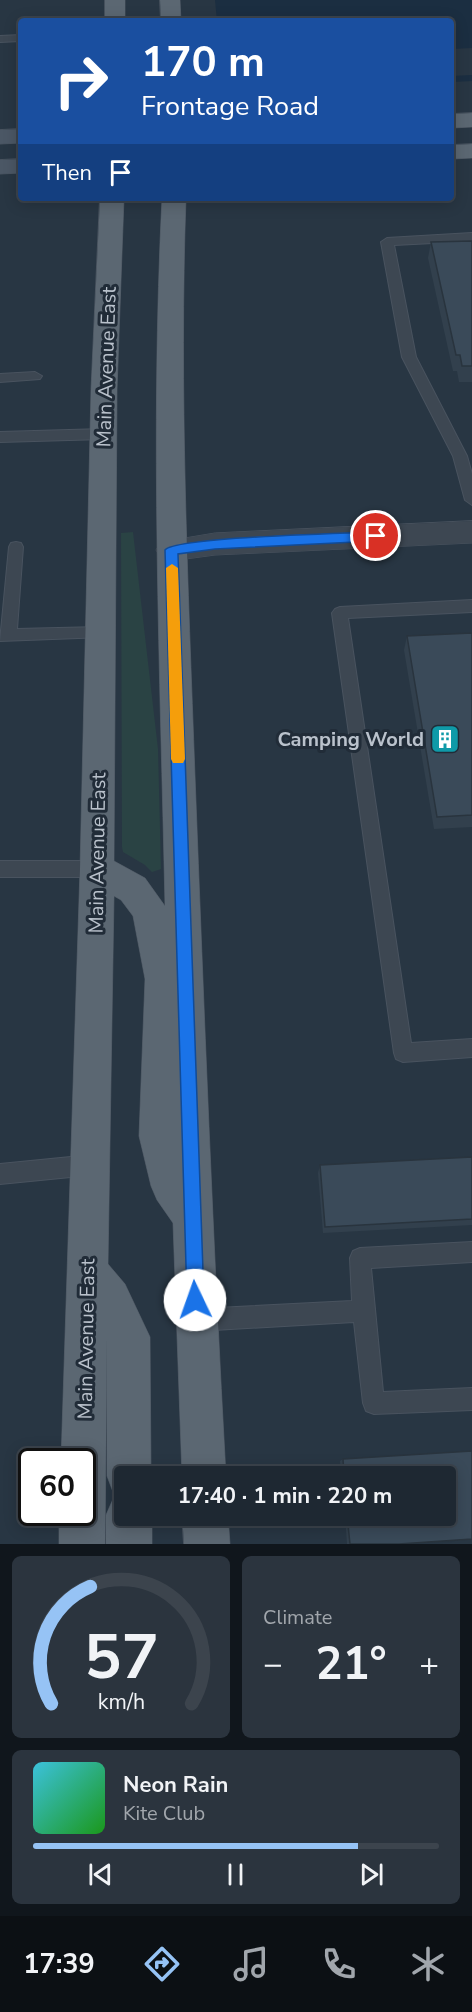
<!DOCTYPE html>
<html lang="en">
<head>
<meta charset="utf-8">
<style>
  body { margin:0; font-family:"Nunito Sans",sans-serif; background:#2b343e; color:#f1f3f6; height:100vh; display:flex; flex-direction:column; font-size:22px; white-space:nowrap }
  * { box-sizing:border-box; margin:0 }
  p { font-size:20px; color:#a1a6ac }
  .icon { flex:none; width:33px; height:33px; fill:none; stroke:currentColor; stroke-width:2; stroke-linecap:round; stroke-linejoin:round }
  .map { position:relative; height:1544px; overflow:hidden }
  .sheet { display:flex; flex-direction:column; gap:12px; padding:12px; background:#10161c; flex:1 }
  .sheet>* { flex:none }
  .hud { position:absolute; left:18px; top:18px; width:436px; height:183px; border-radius:6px; box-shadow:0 3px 15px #0003,0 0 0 2px #3c444d; background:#1a4fa0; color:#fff; overflow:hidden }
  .speed { position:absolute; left:18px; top:1448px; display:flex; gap:12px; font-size:30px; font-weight:700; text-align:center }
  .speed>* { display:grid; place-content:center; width:78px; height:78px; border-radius:50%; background:#1e2832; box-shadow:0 3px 15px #0003,0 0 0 2px #3c444d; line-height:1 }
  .speed .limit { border:3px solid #111; border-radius:9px; background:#fff; color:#111 }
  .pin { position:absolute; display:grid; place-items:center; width:51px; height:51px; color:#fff; margin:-26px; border:3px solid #fff; border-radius:50%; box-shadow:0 2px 6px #0007 }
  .me { position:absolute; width:66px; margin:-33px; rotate:357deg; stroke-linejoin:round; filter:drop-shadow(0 0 4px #0008) }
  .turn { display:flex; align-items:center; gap:21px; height:126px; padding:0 24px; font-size:27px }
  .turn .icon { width:78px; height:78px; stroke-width:2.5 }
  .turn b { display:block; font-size:42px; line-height:51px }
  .then { display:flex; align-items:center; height:57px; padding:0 24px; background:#0003; gap:12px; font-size:22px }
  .big { font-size:45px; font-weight:700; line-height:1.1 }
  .sheet .card { flex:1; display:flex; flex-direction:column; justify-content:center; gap:9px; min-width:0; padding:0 21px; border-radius:9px; background:#2b343e }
  .sheet .dial { align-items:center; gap:0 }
  .dial svg { height:156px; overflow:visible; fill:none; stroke:#3c444d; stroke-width:7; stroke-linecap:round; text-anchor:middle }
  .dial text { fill:#f1f3f6; stroke:none }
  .song { display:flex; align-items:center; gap:18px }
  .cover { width:72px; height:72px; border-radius:9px; background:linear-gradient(135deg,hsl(190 70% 55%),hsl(120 70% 35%)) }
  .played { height:6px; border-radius:3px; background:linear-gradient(90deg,#96c3f5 80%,#3c444d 80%) }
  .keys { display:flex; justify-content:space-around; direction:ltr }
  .heat { display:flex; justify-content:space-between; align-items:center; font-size:33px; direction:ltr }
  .sheet .tiles { flex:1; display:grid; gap:12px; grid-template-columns:1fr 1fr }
  .card:last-child { grid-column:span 2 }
  .trip { position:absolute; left:114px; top:1466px; width:342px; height:60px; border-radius:6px; background:#1e2832; box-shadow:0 3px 15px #0003,0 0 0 2px #3c444d; font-weight:700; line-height:60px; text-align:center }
  .menu { display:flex; height:96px; justify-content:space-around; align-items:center; background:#0c1014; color:#a1a6ac }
  .menu .icon { width:42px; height:42px }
  .menu .on { color:#96c3f5 }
  .menu b { font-size:27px; color:#f1f3f6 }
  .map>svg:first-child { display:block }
</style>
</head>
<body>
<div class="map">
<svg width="472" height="1544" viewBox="0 0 472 1544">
  <rect width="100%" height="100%" fill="#283643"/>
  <path fill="#2a4344" d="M133 532 158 749 161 869 152 872 145 865 123 852 122 847 121 533Z"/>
  <path fill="#1b2e41" d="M215 0H472V48L452 49V21H217Z"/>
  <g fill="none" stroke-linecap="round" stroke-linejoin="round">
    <path stroke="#1b2e41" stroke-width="6" d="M452 79 472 78"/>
    <g stroke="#49535f" stroke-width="2">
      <g id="service">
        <path d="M21 35V41L0 42V36Z"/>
        <path d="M472 233V241L394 245 416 357 467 456 472 474V505L465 500 453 456 402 357 381 242 387 238Z"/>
        <path d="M35 372 42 376 40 379 0 382V374Z"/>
        <path d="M104 429 111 434 104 439 0 442V432Z"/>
        <path d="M16 542 21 543 23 547 17 629 100 627 105 629 108 633 105 637 0 641 9 547 11 543Z"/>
        <path d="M472 600V612L348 618 411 1043 472 1039V1057L403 1062 396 1059 394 1053 332 613 335 609 340 607Z"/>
        <path d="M0 861H97L103 864 106 869 103 874 97 877H0Z"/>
        <path d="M91 1155 98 1158 101 1165 98 1172 91 1175 0 1184V1164Z"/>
        <path d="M472 1242V1262L371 1268 383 1392 472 1388V1410L374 1414 366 1411 363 1403 354 1322 197 1331 190 1327 186 1320 190 1313 197 1309 352 1301 350 1258 353 1251 360 1248Z"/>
      </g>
    </g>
    <g stroke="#49535f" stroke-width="1">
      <path id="minor" d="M472 521V543L215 555 171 561 161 558 156 550 161 542 215 533Z"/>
    </g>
    <g stroke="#49535f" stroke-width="1">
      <g id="secondary">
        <path d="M21 129V143L0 144V130Z"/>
        <path d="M21 159V173L0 174V160Z"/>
      </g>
    </g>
    <g stroke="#49535f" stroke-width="1">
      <g id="primary">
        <rect x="105" y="0" width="20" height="21"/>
        <path d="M160 0H180L181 21H161Z"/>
        <path d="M472 113V127L452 128V114Z"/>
        <path d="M472 144V158L452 159V145Z"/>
        <path d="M100 198H124L117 390 114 861 145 878 165 906C160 670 150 434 162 198H186C179 391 188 583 195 776 204 1010 213 1243 226 1476H182L173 1223 157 1200 151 1186 139 1136 145 979 133 916 121 900 114 896 108 1264 125 1284 150 1337 151 1476H124V1515H152V1544H106V1515L113 1499 122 1495 113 1492 107 1476V1338L105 1544H59V1512H82V1461H61L80 869 91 390Z"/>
        <path d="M182 1515H228L230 1544H184Z"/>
      </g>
    </g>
    <use href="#service" fill="#3d4752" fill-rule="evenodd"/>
    <use href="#minor" fill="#3d4752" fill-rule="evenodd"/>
    <use href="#secondary" fill="#4b5765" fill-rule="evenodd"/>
    <use href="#primary" fill="#5b6772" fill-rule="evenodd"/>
  </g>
  <g fill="#32404d">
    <path d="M472 241V382H459L457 371H453L428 258 431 242Z"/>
    <path d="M472 633V827L434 829 404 650 407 636Z"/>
    <path d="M472 1157V1225L323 1233 318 1173 320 1165Z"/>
    <path d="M472 1451V1539L399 1544H347L345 1515H446V1476H341L340 1461 343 1459Z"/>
  </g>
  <g fill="#3a4a59" stroke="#29343e" stroke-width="1.5">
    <path d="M472 241V366H462L460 355H456L431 242Z"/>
    <path d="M472 633V815L437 817 407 636Z"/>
    <path d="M472 1157V1219L325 1227 320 1165Z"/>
    <path d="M472 1451V1539L399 1544H350L347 1515H446V1476H344L343 1459Z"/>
  </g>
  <path fill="#1a73e8" stroke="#114b97" stroke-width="1.5" d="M376 532 383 536 376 541 215 549 178 554 204 1300 201 1306 195 1308 189 1306 187 1300 165 550C175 537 349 533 376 532Z"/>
  <path fill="#f59e0b" d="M172 564 178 568 185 759 183 763H173L171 759 166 568Z"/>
  <defs>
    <g id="building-square" transform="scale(1.5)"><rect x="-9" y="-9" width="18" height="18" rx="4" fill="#0f9aa8" stroke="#212c38"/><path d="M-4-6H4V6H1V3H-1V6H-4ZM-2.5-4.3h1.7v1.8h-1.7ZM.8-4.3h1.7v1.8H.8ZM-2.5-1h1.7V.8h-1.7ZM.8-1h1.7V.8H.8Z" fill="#fff"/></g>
  </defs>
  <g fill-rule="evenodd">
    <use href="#building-square" x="445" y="739"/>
  </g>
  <g text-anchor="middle" stroke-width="6" stroke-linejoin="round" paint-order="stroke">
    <g font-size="20" fill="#bac2cc" stroke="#212c38">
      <text transform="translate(106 367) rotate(-88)" y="7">Main Avenue East</text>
      <text transform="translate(97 853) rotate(-89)" y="7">Main Avenue East</text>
      <text transform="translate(86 1339) rotate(-89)" y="7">Main Avenue East</text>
    </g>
    <g font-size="20" font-weight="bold" fill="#bac2cc" stroke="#212c38" text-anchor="end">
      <text x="424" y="746">Camping World</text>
    </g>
  </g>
</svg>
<div class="speed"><div class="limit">60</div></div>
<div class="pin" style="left:376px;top:536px;background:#d93025"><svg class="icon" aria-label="arrive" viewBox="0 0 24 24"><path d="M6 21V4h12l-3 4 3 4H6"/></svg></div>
<svg class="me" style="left:195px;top:1300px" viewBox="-20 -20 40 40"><circle r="19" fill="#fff"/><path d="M0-13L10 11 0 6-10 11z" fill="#1a73e8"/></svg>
<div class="trip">17:40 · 1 min · 220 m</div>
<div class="hud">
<div class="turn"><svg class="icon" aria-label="right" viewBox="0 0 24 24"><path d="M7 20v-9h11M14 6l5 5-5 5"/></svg><div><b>170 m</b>Frontage Road</div></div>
<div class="then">Then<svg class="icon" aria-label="arrive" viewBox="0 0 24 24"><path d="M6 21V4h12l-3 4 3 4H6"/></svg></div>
</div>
</div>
<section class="sheet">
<div class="tiles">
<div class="card dial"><svg viewBox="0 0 100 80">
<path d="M14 69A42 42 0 1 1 86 69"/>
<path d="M14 69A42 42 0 0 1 34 9" stroke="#96c3f5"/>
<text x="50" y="56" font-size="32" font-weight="700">57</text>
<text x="50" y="72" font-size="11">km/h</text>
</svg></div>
<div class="card"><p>Climate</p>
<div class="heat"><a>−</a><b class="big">21°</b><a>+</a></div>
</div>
<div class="card">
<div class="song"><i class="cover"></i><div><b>Neon Rain</b><p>Kite Club</p></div></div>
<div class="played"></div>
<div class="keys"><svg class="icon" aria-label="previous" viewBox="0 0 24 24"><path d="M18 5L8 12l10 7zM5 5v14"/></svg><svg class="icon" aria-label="pause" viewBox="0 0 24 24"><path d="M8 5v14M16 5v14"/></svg><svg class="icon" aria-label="next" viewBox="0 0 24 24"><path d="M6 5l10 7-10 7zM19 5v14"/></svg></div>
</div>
</div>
</section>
<nav class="menu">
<b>17:39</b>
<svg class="icon on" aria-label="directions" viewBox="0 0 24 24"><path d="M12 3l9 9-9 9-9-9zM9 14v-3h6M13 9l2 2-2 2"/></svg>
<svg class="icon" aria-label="music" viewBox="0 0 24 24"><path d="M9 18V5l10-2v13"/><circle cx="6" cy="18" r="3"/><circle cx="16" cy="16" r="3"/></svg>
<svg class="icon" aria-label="phone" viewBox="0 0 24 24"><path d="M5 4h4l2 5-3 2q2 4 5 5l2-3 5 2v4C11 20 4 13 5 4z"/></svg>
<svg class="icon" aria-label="climate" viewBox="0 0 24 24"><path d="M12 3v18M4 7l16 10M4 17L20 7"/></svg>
</nav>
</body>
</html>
